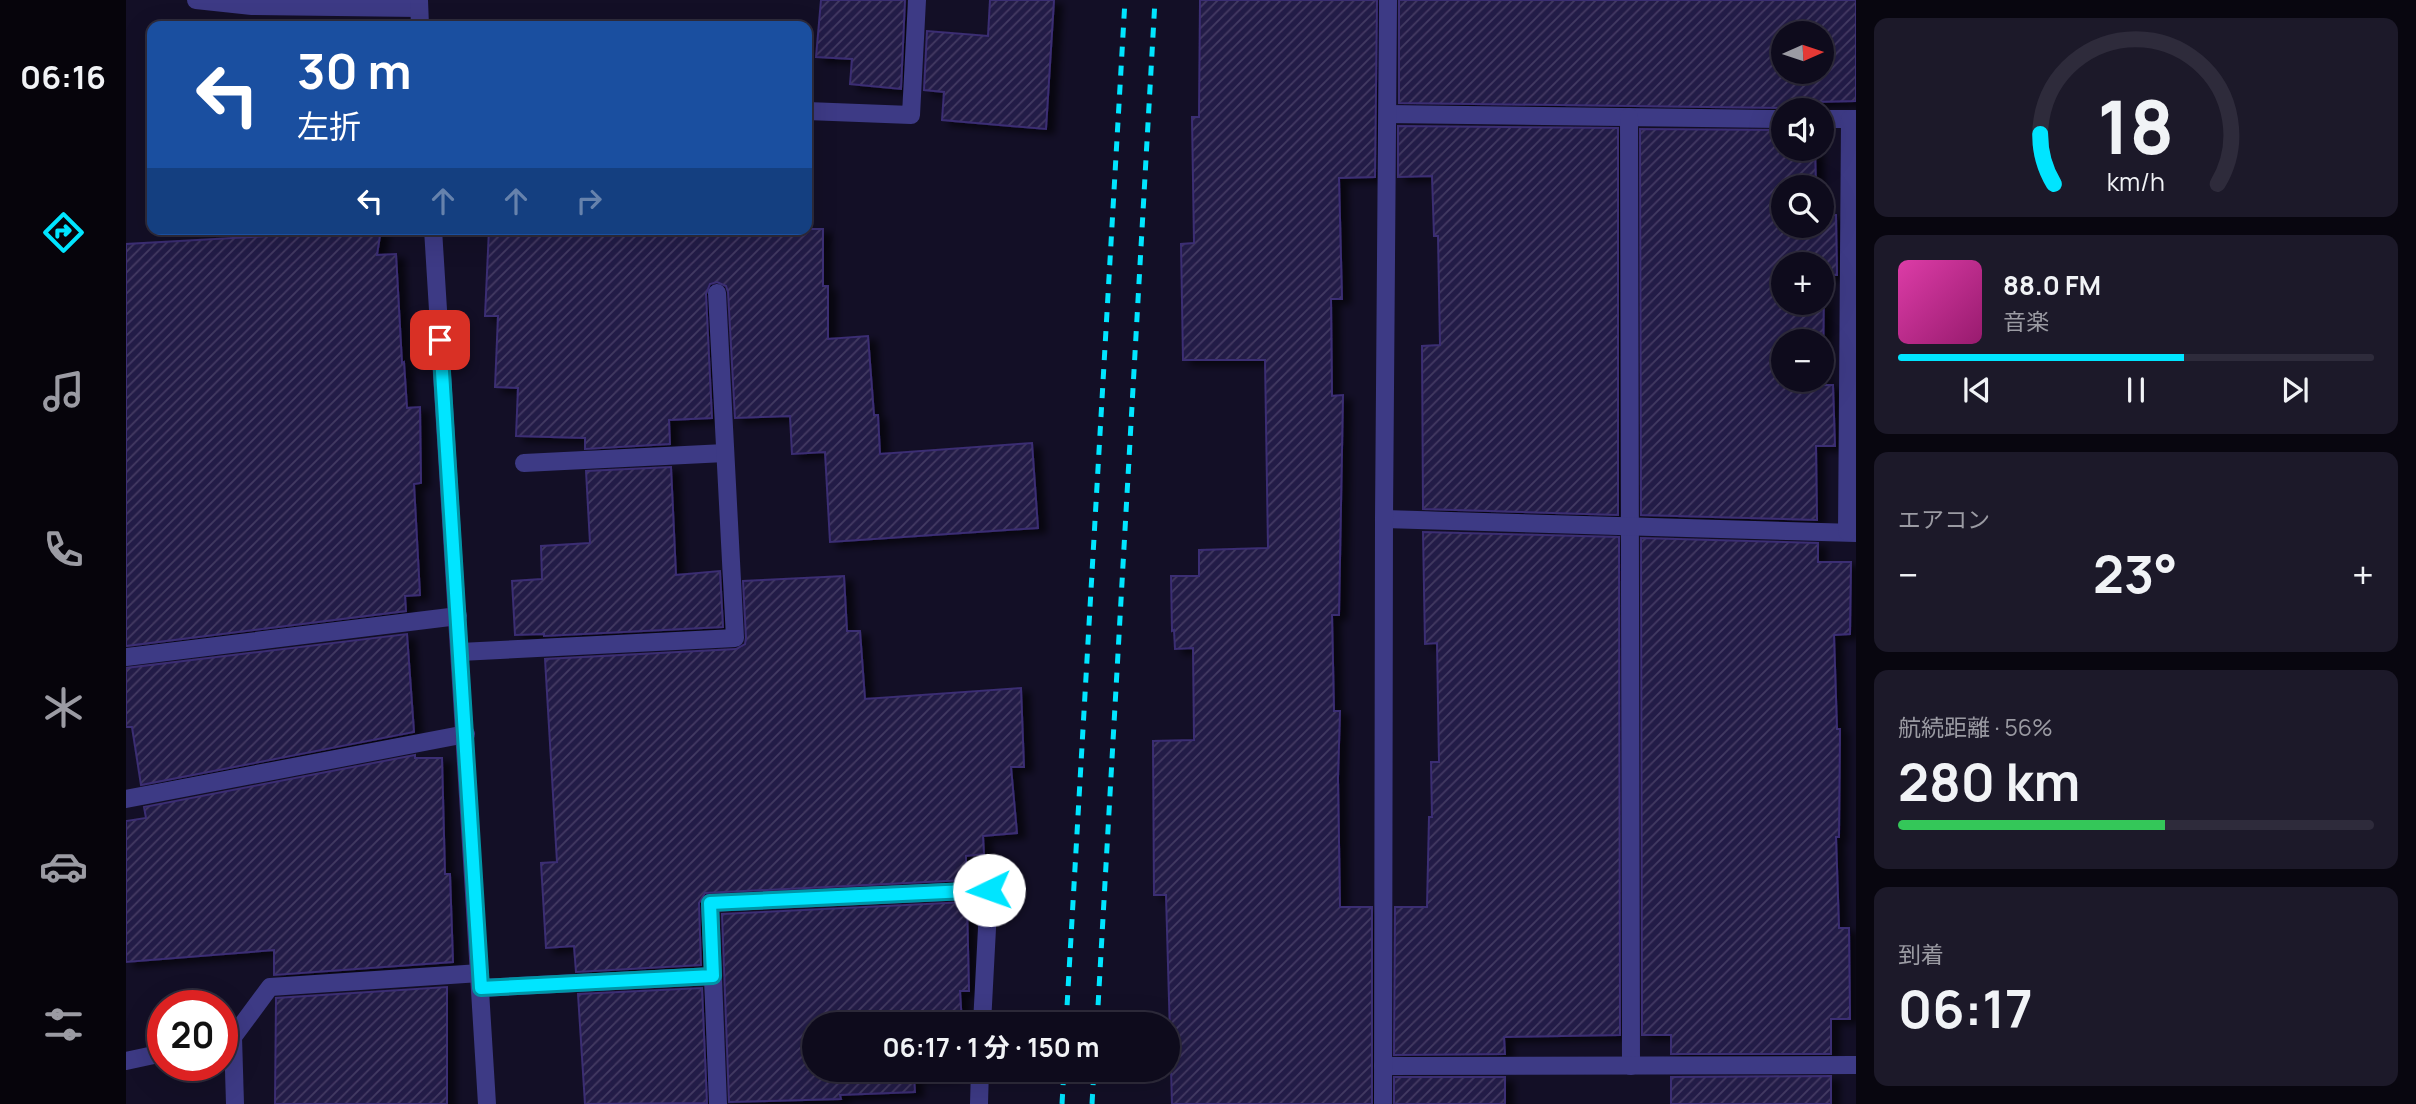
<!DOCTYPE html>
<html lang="ja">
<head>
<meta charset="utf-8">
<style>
  body { margin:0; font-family:Manrope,"Noto Sans JP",sans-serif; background:#1c1929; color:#f1f3f6; height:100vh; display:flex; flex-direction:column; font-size:26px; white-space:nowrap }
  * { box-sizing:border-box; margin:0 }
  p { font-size:23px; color:#9b9ba3 }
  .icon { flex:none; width:38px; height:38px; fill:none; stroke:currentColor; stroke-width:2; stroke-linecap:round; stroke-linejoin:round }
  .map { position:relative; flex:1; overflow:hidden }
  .side { display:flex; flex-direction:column; gap:18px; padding:18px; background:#08060f; width:560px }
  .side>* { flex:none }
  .hud { position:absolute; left:21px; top:21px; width:665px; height:214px; border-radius:14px; box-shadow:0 7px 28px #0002,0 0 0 2px #2e2b3b; background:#1a4fa0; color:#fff; overflow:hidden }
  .needle { width:46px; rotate:87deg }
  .buttons { position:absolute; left:1645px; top:21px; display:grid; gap:14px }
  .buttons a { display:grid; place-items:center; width:63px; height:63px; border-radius:50%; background:#0e0b1c; box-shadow:0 7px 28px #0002,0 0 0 2px #2e2b3b; font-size:35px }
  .speed { position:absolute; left:21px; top:990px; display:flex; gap:14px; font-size:35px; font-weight:700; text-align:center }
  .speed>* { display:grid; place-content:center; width:91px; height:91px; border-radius:50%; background:#0e0b1c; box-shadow:0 7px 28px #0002,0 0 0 2px #2e2b3b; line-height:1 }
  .speed .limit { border:10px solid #d22; background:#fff; color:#111 }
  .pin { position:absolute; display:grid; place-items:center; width:60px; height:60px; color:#fff; margin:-30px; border-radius:14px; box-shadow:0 4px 10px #0006 }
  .me { position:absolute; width:77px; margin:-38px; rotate:267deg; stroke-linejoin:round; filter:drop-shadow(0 0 5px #0008) }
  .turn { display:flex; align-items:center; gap:24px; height:147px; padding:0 35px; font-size:32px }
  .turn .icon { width:91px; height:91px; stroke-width:2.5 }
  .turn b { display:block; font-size:49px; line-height:60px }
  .lanes { display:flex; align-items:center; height:66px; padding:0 35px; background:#0003; justify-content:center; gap:35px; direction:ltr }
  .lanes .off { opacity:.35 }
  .big { font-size:52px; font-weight:700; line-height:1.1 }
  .side .widget { flex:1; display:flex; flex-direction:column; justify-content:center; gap:10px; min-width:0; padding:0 24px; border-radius:14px; background:#1c1929 }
  .side .dial { align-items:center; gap:0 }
  .dial svg { height:182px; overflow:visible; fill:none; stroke:#2e2b3b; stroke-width:7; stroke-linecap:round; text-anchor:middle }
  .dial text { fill:#f1f3f6; stroke:none }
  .song { display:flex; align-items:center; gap:21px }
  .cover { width:84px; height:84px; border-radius:10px; background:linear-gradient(135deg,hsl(320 70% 55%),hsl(320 70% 35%)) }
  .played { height:7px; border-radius:4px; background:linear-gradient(90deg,#00e5ff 60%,#2e2b3b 60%) }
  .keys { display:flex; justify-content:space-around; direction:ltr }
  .heat { display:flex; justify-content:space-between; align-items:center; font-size:38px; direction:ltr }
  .charge { height:10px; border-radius:5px; background:linear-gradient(90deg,#34c759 56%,#2e2b3b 0) }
  .trip { position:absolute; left:676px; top:1012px; width:378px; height:70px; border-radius:35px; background:#0e0b1c; box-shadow:0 7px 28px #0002,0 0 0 2px #2e2b3b; font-weight:700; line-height:70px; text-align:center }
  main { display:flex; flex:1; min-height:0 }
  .tabs { display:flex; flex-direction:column; width:126px; justify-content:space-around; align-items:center; background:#06040b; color:#9b9ba3 }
  .tabs .icon { width:49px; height:49px }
  .tabs .selected { color:#00e5ff }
  .tabs b { font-size:32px; color:#f1f3f6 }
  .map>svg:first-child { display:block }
</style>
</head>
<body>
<main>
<nav class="tabs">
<b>06:16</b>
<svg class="icon selected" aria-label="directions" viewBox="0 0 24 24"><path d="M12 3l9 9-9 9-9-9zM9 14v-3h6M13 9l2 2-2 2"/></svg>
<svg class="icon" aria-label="music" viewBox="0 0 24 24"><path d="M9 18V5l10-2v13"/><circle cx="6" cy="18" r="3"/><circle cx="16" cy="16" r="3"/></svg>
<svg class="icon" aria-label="phone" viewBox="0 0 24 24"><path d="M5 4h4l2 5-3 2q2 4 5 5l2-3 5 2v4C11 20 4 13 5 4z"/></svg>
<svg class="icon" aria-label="climate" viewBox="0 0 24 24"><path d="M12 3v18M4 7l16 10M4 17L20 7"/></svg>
<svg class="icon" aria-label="car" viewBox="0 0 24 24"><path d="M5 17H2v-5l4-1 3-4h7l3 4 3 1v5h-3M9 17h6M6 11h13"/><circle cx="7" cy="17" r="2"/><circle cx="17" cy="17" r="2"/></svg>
<svg class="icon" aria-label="filters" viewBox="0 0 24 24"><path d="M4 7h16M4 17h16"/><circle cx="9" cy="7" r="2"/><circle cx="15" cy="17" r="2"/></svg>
</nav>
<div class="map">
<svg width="1730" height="1104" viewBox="0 0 1730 1104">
  <defs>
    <pattern id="building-hatch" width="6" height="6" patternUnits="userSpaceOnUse" patternTransform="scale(1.75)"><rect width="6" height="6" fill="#241b47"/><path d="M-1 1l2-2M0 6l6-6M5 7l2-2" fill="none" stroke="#433b63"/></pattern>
    <filter id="shadow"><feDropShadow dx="8" dy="4.5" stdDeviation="3.5" flood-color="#0009"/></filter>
  </defs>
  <rect width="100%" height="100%" fill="#130f26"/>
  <g fill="url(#building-hatch)" stroke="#3b2d73" stroke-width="2" fill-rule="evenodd" filter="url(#shadow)">
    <path d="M695 0H779L775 89 724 84 726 59 690 57Z"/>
    <path d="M864 0H928L920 129 816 120 818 92 798 90 801 31 862 36Z"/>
    <path d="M1074 0H1251L1249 177 1213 178 1216 299H1205L1206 396 1217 395 1213 615H1206L1208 711H1214L1212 778 1214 907H1246V1104H1046L1040 895H1028L1027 741 1068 740 1067 648 1049 649 1048 630 1046 631 1045 576H1073V550L1142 548 1139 360H1057L1055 244 1068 243 1066 117H1073Z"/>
    <path d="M1273 0H1730V101L1688 102 1689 110H1664L1657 108 1273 103ZM1657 33H1696V72H1657Z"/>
    <path d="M1272 126 1492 128V515L1297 509 1296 346 1314 345 1312 236H1308L1306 176 1272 177Z"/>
    <path d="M1514 129 1657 130V149H1689L1690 187H1657V226H1696V215H1710L1711 275H1698L1697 385H1707L1709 446H1690L1691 520 1515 515ZM1657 264H1696V303H1657ZM1657 341H1696V380H1657Z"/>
    <path d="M143 229H255L251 255 270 254 276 363 278 362 281 408 294 407 295 483 288 484 294 595 279 596 280 611 0 646V244L142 236Z"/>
    <path d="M363 229H697V286H702V339L742 336 748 415H752L754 454 906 443 912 528 704 542 699 452 666 454 664 416 609 418 602 292 600 286 591 282 584 284 580 294 586 418 543 420 544 444 459 449V438L390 436 392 388 369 387 372 316H359Z"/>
    <path d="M545 467 550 575 594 571 597 627 418 636V634L389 635 386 581 416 579 415 546 464 543 460 471Z"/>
    <path d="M1297 532 1493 537 1494 1035 1378 1037 1379 1054 1268 1055 1269 907H1301L1303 817H1306L1305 762H1313L1311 643 1299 644Z"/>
    <path d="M1515 538 1692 543V562H1725L1724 634 1708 635 1711 729H1714L1713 837H1710L1713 928H1723L1724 1019H1705V1054H1545V1035H1516Z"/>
    <path d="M718 576 721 631H734L739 699 895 688 898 767H885L891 833 857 836 858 854 840 856V880L579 893 573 903 575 965 450 972 448 946 420 948 415 863 431 862 419 659 610 649 619 644 620 638 617 581Z"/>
    <path d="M281 634 288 732 15 785 6 727H0V668Z"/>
    <path d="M289 755V758H316L319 874H324L327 962 148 975V950L0 962V821L20 818 18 807Z"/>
    <path d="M841 902 843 991H834L836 1024H688V1069L838 1071H826V1075L788 1077 789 1092 714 1095 715 1099 603 1102 596 914Z"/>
    <path d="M321 987V1104H149L150 998Z"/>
    <path d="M576 988 581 1103 459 1104 452 994Z"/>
    <path d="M1705 1076V1104H1545V1077Z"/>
    <rect x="1268" y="1077" width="111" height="27"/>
  </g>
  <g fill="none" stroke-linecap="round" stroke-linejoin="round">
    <g stroke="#3d3a85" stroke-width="18">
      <path d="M681 111 785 115 791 0"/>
      <path d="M1262 114 1657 119"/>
      <path d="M1503 117 1505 1066"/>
      <path d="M1696 119H1730"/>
      <path d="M398 463 599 453"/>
      <path d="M1258 519 1730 533"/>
      <path d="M1721 532 1724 119"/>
      <path d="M334 652 609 638 591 293"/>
      <path d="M0 657 332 616"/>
      <path d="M0 799 340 734"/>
      <path d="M584 903 863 890 856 1024"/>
      <path d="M107 1037 109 1104"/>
      <path d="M96 1039 107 1037 144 987 354 973"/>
      <path d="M0 1061 37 1053"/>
      <path d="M1257 1066 1730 1065"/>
      <path d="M853 1104 854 1069"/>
    </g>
    <g stroke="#3d3a85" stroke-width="18">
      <path d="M70 0 126 6 293 8"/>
      <path d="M293 0 294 26"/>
      <path d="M307 229 361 1104"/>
      <path d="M584 903 592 1104"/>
      <path d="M355 988 587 976"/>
      <path d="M1257 1104 1258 519 1262 0"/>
    </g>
    <g stroke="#00e5ff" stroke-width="5" stroke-dasharray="10 9" stroke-linecap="butt">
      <path d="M940 1024 999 0"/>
      <path d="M971 1024 1029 0"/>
      <path d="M936 1104 938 1069"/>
      <path d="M966 1104 968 1069"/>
    </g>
  </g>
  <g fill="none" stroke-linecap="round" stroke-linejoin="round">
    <g stroke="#0095a6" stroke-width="18">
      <path id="route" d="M314 340 355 988 587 976 584 903 863 890"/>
    </g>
    <use href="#route" stroke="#00e5ff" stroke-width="12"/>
  </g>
</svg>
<div class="buttons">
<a><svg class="needle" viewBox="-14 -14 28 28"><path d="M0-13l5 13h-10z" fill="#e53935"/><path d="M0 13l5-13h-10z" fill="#9b9ba3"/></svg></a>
<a><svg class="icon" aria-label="sound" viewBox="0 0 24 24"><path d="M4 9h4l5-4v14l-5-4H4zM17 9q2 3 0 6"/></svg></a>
<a><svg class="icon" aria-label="search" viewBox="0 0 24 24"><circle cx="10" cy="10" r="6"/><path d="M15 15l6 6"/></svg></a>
<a>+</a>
<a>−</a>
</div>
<div class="speed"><div class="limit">20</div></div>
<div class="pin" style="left:314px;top:340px;background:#d93025"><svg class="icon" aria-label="arrive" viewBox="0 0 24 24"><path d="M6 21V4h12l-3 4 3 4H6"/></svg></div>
<svg class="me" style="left:863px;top:890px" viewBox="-20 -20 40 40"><circle r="19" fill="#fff"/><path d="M0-13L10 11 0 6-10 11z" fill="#00e5ff"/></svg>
<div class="trip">06:17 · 1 分 · 150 m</div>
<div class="hud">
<div class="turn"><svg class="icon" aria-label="left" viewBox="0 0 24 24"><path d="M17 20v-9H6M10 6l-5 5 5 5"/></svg><div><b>30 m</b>左折</div></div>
<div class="lanes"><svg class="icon" aria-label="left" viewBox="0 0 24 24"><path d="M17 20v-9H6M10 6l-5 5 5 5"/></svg><svg class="icon off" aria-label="ahead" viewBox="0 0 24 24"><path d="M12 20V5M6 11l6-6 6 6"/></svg><svg class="icon off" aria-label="ahead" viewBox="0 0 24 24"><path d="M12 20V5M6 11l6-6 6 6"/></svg><svg class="icon off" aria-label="right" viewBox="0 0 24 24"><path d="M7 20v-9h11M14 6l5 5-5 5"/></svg></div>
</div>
</div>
<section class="side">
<div class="widget dial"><svg viewBox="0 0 100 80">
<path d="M14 69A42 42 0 1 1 86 69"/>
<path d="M14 69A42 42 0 0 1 8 47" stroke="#00e5ff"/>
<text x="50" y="56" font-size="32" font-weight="700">18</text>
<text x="50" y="72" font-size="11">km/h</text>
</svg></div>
<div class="widget">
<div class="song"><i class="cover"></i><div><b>88.0 FM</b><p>音楽</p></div></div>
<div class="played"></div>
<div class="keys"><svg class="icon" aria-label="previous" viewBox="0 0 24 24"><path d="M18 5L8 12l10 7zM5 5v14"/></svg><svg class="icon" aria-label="pause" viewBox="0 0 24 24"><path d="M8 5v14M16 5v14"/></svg><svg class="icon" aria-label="next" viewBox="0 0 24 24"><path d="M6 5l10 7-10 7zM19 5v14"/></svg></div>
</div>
<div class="widget"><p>エアコン</p>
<div class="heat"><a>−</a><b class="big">23°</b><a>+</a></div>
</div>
<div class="widget"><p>航続距離 · 56%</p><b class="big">280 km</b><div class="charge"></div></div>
<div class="widget"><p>到着</p><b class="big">06:17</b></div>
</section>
</main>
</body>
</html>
